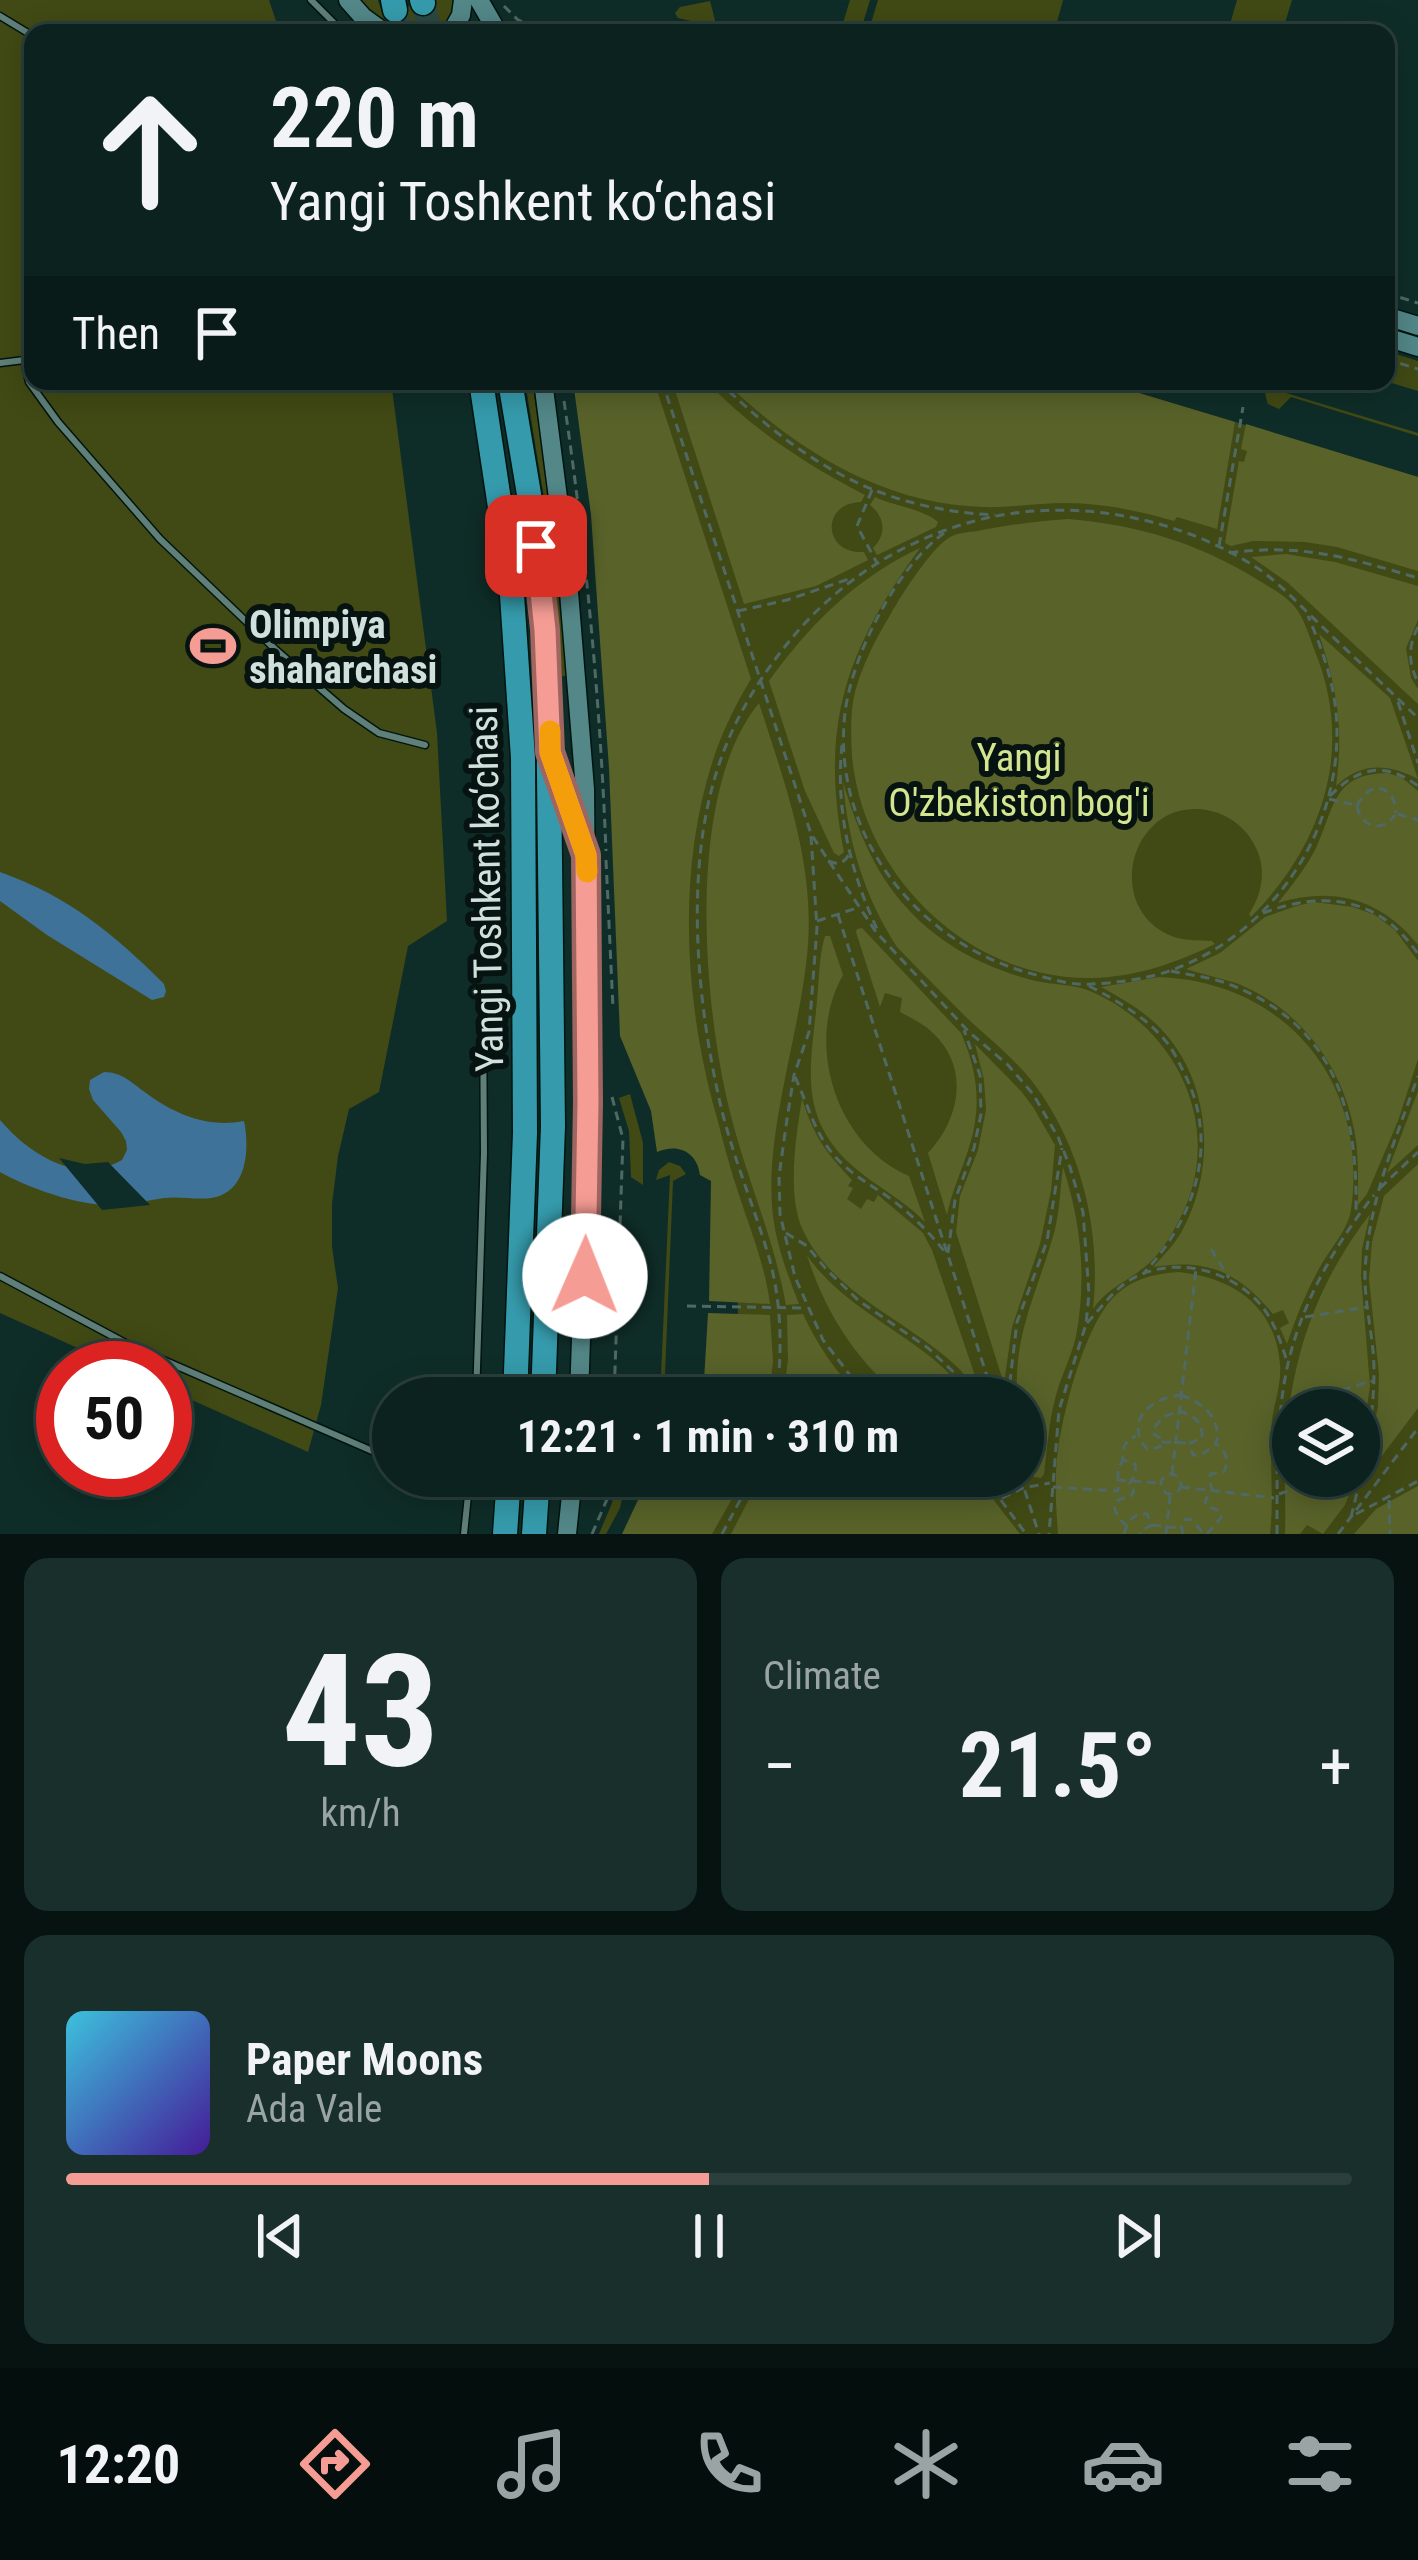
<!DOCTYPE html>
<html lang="en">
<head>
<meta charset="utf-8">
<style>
  body { margin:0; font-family:"Roboto Condensed",sans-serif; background:#192f2b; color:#f1f3f6; height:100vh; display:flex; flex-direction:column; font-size:45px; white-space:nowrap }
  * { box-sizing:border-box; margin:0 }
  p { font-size:39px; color:#9aa4a4 }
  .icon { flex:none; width:66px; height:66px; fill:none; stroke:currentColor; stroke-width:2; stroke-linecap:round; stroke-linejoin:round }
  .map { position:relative; height:1534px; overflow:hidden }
  .panel { display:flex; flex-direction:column; gap:24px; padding:24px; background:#061310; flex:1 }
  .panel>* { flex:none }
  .guide { position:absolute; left:24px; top:24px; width:1371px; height:366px; border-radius:24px; box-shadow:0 6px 30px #0003,0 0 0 3px #2b3f3c; background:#0b221e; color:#f1f3f6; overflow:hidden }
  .controls { position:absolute; left:1272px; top:1389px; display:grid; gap:24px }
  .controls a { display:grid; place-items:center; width:108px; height:108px; border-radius:50%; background:#0b221e; box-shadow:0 6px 30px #0003,0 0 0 3px #2b3f3c; font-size:60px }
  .speed { position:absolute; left:36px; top:1341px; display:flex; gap:24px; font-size:60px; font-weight:700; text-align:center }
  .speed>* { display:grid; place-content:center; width:156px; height:156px; border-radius:50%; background:#0b221e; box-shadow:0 6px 30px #0003,0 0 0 3px #2b3f3c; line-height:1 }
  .speed .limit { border:18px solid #d22; background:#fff; color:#111 }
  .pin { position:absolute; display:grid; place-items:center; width:102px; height:102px; color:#fff; margin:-51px; border-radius:24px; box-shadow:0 6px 18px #0006 }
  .me { position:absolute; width:132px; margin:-66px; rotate:1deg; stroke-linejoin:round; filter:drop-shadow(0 0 9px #0008) }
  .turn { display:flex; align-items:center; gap:42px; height:252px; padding:0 48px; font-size:54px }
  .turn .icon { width:156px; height:156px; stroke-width:2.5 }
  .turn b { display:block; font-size:84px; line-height:102px }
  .then { display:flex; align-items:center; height:114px; padding:0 48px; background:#0003; gap:24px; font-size:45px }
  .big { font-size:90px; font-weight:700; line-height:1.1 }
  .panel .widget { flex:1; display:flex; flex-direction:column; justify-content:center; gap:18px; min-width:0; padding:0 42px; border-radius:24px; background:#192f2b }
  .panel .dial { align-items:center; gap:0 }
  .dial b { font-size:156px; line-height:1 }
  .song { display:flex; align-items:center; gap:36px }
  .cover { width:144px; height:144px; border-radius:18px; background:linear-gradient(135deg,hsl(190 70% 55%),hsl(260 70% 35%)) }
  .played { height:12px; border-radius:6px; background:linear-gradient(90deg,#f59c94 50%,#2b3f3c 50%) }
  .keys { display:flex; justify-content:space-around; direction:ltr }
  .heat { display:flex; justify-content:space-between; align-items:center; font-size:66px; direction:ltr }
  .panel .tiles { flex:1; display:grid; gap:24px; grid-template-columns:1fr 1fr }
  .widget:last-child { grid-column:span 2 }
  .trip { position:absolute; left:372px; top:1377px; width:672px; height:120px; border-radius:60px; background:#0b221e; box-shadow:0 6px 30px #0003,0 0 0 3px #2b3f3c; font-weight:700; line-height:120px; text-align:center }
  .dock { display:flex; height:192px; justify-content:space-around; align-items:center; background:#040e0c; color:#9aa4a4 }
  .dock .icon { width:84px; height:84px }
  .dock .active { color:#f59c94 }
  .dock b { font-size:54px; color:#f1f3f6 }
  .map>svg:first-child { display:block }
</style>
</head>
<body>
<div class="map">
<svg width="1418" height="1534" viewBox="0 0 1418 1534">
  <rect width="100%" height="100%" fill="#0f2d28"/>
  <g fill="#414a14" fill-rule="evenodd">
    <path d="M0 0H269L280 33H33V381H391L437 733 447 921 408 946 379 1092 349 1109 338 1156 332 1204V1247L338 1288 321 1405 308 1452 165 1388V1368H122L0 1313Z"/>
    <path d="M359 0H378L382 13 437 0H455C452 30 424 42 397 30 383 24 370 11 359 0Z"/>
    <path d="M850 0H870L860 33H840Z"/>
    <path d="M878 0H1063L1054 33H868Z"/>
    <path d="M1237 0H1292L1282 33H1220L1223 23 1230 24Z"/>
    <path d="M710 1 716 24 712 26 678 18 675 13 680 7Z"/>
    <path d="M1386 351 1418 361V391L1385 381Z"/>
    <path d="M525 381H532L547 481 567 676H562L550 535Z"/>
    <path d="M579 381H1099L1418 477V1534H667L698 1476H1023V1398H724L738 1314 737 1238 620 768ZM1293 1410H1359V1476H1293Z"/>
    <path d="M1270 381H1296L1286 393 1418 433V436L1291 397 1279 409 1268 404C1265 395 1263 389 1270 381Z"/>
    <path d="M630 1094 643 1143V1185L631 1177 629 1131 619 1098Z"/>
    <path d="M669 1162 680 1166 686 1174 673 1181 664 1398H660L670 1175 656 1180 659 1170Z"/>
    <path d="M616 1476H627L620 1508 606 1534H599L612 1503Z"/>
  </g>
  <g fill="#586229">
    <path d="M573 381H654L751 679C737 702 724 728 715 754 676 868 684 1004 717 1118 724 1145 731 1172 740 1198 752 1234 765 1266 770 1304L709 1301 711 1181 700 1175C697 1151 677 1143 657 1152L651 1111 620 1036 609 768 591 515Z"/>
    <path d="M672 381H706C753 430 805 464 865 495L861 502C820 503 823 555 864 552L868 560 816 586 744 604Z"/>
    <path d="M724 381H1099L1235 422 1217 529 1177 517 1174 521C1139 511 1103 503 1066 503 1038 503 1010 508 983 507 881 504 795 449 724 381Z"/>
    <path d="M1246 424 1418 477V571L1337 547 1305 542 1253 541 1231 546 1225 543 1239 461 1244 462 1247 451 1241 449Z"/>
    <path d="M875 497C893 506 924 509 938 522L936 527 877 555 873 548C887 534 885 517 870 505Z"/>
    <path d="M1068 519C1138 525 1199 543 1258 580 1271 588 1285 595 1295 607 1304 618 1309 635 1314 649 1355 747 1324 843 1251 917L1249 914C1263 893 1267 867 1254 844 1245 827 1229 815 1211 811 1132 793 1099 909 1174 937 1187 941 1199 940 1212 941L1215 944C1176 963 1136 977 1092 978 969 980 863 876 852 756 851 735 850 712 855 692 862 666 875 640 889 617 900 597 931 548 950 537 957 533 970 532 977 531 1008 525 1037 521 1068 519Z"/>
    <path d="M920 548C846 649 819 726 844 852L839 856 834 853 805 791 769 681C809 625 857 577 920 548Z"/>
    <path d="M1286 554 1335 562 1418 586V620L1406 648 1411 678 1418 689V704L1287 582 1251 557Z"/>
    <path d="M1319 634 1390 698 1418 779C1389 764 1362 761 1336 786 1344 728 1337 688 1319 634Z"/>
    <path d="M759 703C784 781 814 861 808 944 802 1030 763 1133 773 1216 777 1247 788 1276 799 1304L786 1305C774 1238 746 1177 730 1112 703 1005 685 793 759 703Z"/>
    <path d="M1387 773 1401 777 1418 791V945C1381 899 1334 886 1278 903 1292 885 1306 868 1316 848 1335 808 1332 774 1387 773Z"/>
    <path d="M843 782C864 851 888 904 952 946 977 962 1007 974 1036 981 1053 985 1073 984 1090 991 1182 1030 1228 1136 1176 1226 1168 1241 1156 1259 1142 1269 1124 1283 1107 1289 1093 1309 1101 1237 1084 1159 1044 1098 1024 1066 995 1044 968 1019 944 995 920 971 897 947 864 896 848 842 843 782Z"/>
    <path d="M1314 902 1353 907 1375 915 1395 930 1418 961V1059L1398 1121 1367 1194 1358 1205C1358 1179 1359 1153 1354 1129 1342 1066 1300 1010 1241 985 1223 978 1203 975 1186 969L1220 953 1265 917 1296 906Z"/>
    <path d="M862 928 961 1033C977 1069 982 1105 970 1144 963 1168 952 1190 947 1215L928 1153C960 1119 970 1068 933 1033 924 1024 911 1018 900 1012L902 998 885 993 880 1007 856 932 857 929Z"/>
    <path d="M825 936H830L843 975C804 1044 836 1145 909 1176L925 1222C901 1197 869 1183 845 1159 797 1110 812 1061 817 1000 819 979 819 956 825 936Z"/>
    <path d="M1159 977C1287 982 1369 1083 1351 1210 1348 1230 1329 1250 1320 1267 1306 1292 1296 1317 1287 1344L1280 1328 1289 1323 1283 1310 1273 1314C1238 1272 1208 1258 1153 1267 1163 1256 1175 1244 1182 1231 1218 1166 1211 1075 1155 1023 1139 1008 1119 997 1101 987Z"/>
    <path d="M975 1044 1021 1091 1033 1107 1055 1145 1051 1191 1040 1244 1012 1327 1004 1384 956 1232 960 1196 978 1150 986 1110 984 1080Z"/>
    <path d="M1418 1091V1145L1387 1173Z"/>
    <path d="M802 1099C815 1138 824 1150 852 1180L848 1186 853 1188 847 1199 861 1209 867 1199 874 1202 878 1195 923 1233 932 1250 980 1390 978 1392C970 1382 963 1372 954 1364 905 1319 830 1292 802 1228 787 1194 796 1135 802 1099Z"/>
    <path d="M1418 1164V1408L1363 1481 1378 1406 1379 1375 1369 1279 1372 1242 1384 1196Z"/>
    <path d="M1063 1167C1081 1222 1087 1279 1076 1336 1071 1358 1060 1378 1055 1399 1049 1423 1047 1449 1044 1474L1041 1478 1034 1477 1023 1436 1041 1431 1035 1404 1023 1407V1398H1017C1014 1331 1037 1294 1054 1233 1060 1211 1060 1189 1063 1167Z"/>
    <path d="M1370 1214 1362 1249 1361 1276 1370 1386 1359 1462V1410H1293V1476H1356L1345 1505 1323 1534 1307 1525 1300 1534H1285C1286 1506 1284 1477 1285 1449 1291 1358 1315 1286 1370 1214Z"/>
    <path d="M807 1255C835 1297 885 1322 924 1352 942 1365 958 1382 973 1398H903C857 1363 824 1310 807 1255Z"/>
    <path d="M1178 1272C1232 1277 1275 1305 1280 1364 1282 1386 1272 1408 1271 1430 1270 1464 1274 1500 1270 1534H1058C1056 1506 1054 1478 1058 1450 1064 1408 1086 1321 1117 1294 1135 1278 1155 1274 1178 1272Z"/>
    <path d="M708 1313 770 1315 773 1361 769 1398H703Z"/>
    <path d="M803 1314C818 1346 836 1373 862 1398H783L788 1360 787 1315Z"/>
    <path d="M641 1476H745L712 1534H622L638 1500Z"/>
    <path d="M761 1476H975L1020 1534H731Z"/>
    <path d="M1418 1486V1534H1354L1376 1509Z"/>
  </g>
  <g fill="#3e7298">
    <path d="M0 872C68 896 114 934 164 984L166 991 164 997 152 1000 47 935 0 901Z"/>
    <path d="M104 1072C122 1072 132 1083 146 1093 176 1115 208 1128 244 1121 250 1150 247 1193 211 1198 195 1200 179 1196 164 1198 148 1200 133 1205 117 1205 82 1207 30 1189 0 1172V1120C30 1155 77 1185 122 1160L127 1150 126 1141 121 1132 93 1100 89 1089 90 1080Z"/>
  </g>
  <path fill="#0f2d28" d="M59 1158 85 1164 108 1162 150 1205 102 1210Z"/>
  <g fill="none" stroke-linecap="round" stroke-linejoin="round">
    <g stroke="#2c4843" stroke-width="24" stroke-dasharray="24 12" stroke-linecap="butt">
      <path d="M423 3 430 33"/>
      <path d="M395 10 401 33"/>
    </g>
    <g stroke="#001510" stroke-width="9">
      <g id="lane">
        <path d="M311 0 344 33"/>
        <path d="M0 16 33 36"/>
        <path d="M33 358 24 360 29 382 58 422 160 539 276 650 344 709 379 733 425 745"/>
        <path d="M0 363 24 360"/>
        <path d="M0 1276 131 1346 393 1460"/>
        <path d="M476 1398 484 1153 483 1010"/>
        <path d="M464 1534 470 1476"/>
      </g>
    </g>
    <g stroke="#001510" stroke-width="21">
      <g id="secondary">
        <path d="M348 0 363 17 385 33"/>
        <path d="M479 0 498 33"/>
        <path d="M451 33 461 15 463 0"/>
        <path d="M1386 316 1418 326"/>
        <path d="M1386 337 1418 347"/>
        <path d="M543 381 567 568 585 789 588 1131 579 1398"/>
        <path d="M567 1534 573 1476"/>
      </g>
    </g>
    <g stroke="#001510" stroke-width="27">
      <g id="highway">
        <path d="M393 0 395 10"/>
        <path d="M422 0 423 3"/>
        <path d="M481 381 511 580 523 758 525 1133 515 1398"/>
        <path d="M510 381 533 518 548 686 553 1126 543 1398"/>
        <path d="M557 772 586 855"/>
        <path d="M505 1534 509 1476"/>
        <path d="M534 1534 538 1476"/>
      </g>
    </g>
    <g stroke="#506965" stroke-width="3" stroke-dasharray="9 6" stroke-linecap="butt">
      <path d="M504 6 518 20 548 33"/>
      <path d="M1386 293 1418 303"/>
      <path d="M1386 359 1418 369"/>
      <path d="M662 381 811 834 876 932 969 1032 1008 1065 1033 1094 1058 1137 1070 1167 1083 1212 1089 1294 1086 1324 1059 1410 1049 1534"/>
      <path d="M718 381C802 461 875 509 995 515"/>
      <path d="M564 401C586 550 600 700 606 851"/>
      <path d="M872 490 857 526 877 563"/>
      <path d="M944 533C896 568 852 655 845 713 831 833 916 942 1029 973 1048 978 1071 986 1091 984 1116 983 1148 979 1172 970 1276 932 1346 824 1336 712 1333 680 1321 646 1308 616"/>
      <path d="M1219 546 1243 407"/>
      <path d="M1229 553C1301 543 1350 558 1418 578"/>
      <path d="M738 611 787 600 849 579"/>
      <path d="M1418 627C1408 646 1408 663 1418 682"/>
      <path d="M1398 702 1418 763"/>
      <path d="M842 745C835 810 851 875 879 933"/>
      <path d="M1330 796C1358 767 1385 761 1418 786"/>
      <path d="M1329 799 1355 805"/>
      <path d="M1357 806C1369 779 1395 784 1396 813"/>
      <path d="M1357 806C1361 827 1382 834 1395 815"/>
      <path d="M1398 814 1418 820"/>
      <path d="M811 836 817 928 809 1032 794 1075 787 1119 779 1176 780 1214 795 1277 823 1340 853 1379 885 1398"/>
      <path d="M606 860 613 1008"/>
      <path d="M828 861C838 865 844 864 849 854"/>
      <path d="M1263 913C1324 890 1379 897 1418 954"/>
      <path d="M838 915 994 1398"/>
      <path d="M817 921 857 908"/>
      <path d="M1171 971C1189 975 1209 977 1226 983 1335 1024 1358 1109 1356 1215"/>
      <path d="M1089 986C1116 1000 1144 1016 1164 1039 1172 1048 1178 1060 1183 1071 1221 1142 1195 1219 1143 1274"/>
      <path d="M795 1077C807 1102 814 1131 832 1153 848 1173 870 1184 891 1199 911 1214 929 1232 945 1252"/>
      <path d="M612 1097 623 1139 614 1398"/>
      <path d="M1380 1188 1418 1152"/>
      <path d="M786 1233 807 1246 826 1269 859 1301 928 1348 981 1398"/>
      <path d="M1211 1249 1229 1278"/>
      <path d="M948 1253 955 1200 974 1148 981 1114 980 1075 964 1030"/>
      <path d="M687 1306 807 1308"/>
      <path d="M1305 1317 1367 1307"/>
      <path d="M1087 1323C1100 1309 1111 1293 1127 1282 1170 1253 1234 1269 1264 1309 1275 1324 1281 1343 1287 1361"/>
      <path d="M1181 1395C1204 1403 1222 1419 1216 1444L1200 1456 1193 1455 1190 1443 1202 1438C1203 1421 1194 1416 1179 1411L1163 1417 1153 1429 1154 1434 1160 1438V1447L1147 1449C1123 1421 1152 1397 1181 1395Z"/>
      <path d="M777 1398C782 1349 782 1301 768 1254 753 1204 733 1157 721 1107 696 1000 683 861 722 756 738 711 766 668 797 632 843 579 903 541 971 522 1063 496 1170 514 1251 564 1271 576 1290 595 1306 611 1343 647 1381 682 1418 718"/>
      <path d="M1008 1398 1017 1322 1047 1241 1062 1148"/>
      <path d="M1284 1406 1373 1381"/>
      <path d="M1162 1442 1188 1443"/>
      <circle cx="1171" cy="1484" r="10"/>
      <path d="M1172 1474 1196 1269"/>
      <path d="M983 1476 1026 1534"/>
      <path d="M1020 1476 1039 1534"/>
      <path d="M1118 1480V1470L1122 1461"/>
      <path d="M1053 1487 1118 1491V1480L1161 1483"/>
      <path d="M1181 1487 1274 1498"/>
      <path d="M1279 1494 1331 1476"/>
      <path d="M1002 1498 1023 1488 1050 1483"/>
      <path d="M1389 1500 1390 1534"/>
      <path d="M1356 1514 1418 1481"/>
      <path d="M1351 1517C1363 1469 1374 1421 1374 1371 1374 1337 1364 1305 1365 1271 1369 1200 1395 1141 1418 1076"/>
      <path d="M1152 1525 1178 1528"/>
      <path d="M1127 1526 1118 1518 1114 1506 1118 1500 1131 1496 1134 1491 1129 1484 1136 1473 1135 1464 1123 1460C1121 1448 1126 1440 1136 1436"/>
      <path d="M592 1534 608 1497 610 1476"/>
      <path d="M722 1534 753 1476"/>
      <path d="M1124 1534C1128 1522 1133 1512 1147 1514L1152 1525 1142 1530 1140 1534"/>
      <path d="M1166 1534 1170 1496"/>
      <path d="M1183 1534 1181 1524 1186 1519 1192 1520 1204 1534"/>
      <path d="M1207 1534 1221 1518 1220 1511 1206 1506 1205 1501 1212 1490 1209 1477 1211 1474 1224 1472C1229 1461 1227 1452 1217 1445"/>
      <path d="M1277 1534C1277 1479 1276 1421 1287 1368 1301 1304 1334 1246 1374 1195"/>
      <path d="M1338 1534 1418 1428"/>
    </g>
    <use href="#lane" stroke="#607f78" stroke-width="6"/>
    <use href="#secondary" stroke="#538788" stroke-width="18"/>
    <use href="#highway" stroke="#359bac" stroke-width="24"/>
  </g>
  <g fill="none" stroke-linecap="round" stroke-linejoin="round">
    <g stroke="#9f6560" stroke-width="30">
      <path id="route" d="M536 546 545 630 550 752 586 855 588 1102 585 1276"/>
    </g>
    <use href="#route" stroke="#f59c94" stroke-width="21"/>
    <path stroke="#f59e0b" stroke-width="21" d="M550 731V752L586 855 587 872"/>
  </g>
  <defs>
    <g id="stadium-bare" transform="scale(3.6)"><path d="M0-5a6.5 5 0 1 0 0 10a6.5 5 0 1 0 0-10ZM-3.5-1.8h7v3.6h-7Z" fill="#f59c94" stroke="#071310" stroke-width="2.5" paint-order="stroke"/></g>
  </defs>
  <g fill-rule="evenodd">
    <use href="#stadium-bare" x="213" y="646"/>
  </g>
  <g text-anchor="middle" stroke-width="12" stroke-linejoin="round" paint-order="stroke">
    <g font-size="39" font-weight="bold" fill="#d0e1dd" stroke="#071310" text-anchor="start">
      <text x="249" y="638">Olimpiya<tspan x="249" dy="45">shaharchasi</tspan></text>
    </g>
    <g font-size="39" fill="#d3e58f" stroke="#071310">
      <text x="1019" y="771">Yangi<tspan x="1019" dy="45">O'zbekiston bog'i</tspan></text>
    </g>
    <g font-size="39" fill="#d0e1dd" stroke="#071310">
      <text transform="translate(486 889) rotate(-91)" y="14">Yangi Toshkent ko‘chasi</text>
    </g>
  </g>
</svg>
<div class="controls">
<a><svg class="icon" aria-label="layers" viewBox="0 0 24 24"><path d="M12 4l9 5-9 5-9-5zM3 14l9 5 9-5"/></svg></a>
</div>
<div class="speed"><div class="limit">50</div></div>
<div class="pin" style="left:536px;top:546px;background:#d93025"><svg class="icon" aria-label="arrive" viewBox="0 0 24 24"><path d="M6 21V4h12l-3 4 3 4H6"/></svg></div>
<svg class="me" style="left:585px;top:1276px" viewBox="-20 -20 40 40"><circle r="19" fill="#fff"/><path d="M0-13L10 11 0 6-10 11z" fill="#f59c94"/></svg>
<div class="trip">12:21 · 1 min · 310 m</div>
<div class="guide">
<div class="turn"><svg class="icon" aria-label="ahead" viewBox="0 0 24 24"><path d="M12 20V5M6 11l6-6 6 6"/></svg><div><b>220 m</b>Yangi Toshkent ko‘chasi</div></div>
<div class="then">Then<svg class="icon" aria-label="arrive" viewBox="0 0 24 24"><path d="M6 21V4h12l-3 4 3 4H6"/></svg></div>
</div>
</div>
<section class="panel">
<div class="tiles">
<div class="widget dial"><b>43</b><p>km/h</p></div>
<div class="widget"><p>Climate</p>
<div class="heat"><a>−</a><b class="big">21.5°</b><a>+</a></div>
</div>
<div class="widget">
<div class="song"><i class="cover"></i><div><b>Paper Moons</b><p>Ada Vale</p></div></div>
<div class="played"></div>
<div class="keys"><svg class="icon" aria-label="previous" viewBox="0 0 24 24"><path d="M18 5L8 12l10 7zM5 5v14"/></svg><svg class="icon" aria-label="pause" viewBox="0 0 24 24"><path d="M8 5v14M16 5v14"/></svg><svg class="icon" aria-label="next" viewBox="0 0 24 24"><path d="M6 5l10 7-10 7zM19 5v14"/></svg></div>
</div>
</div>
</section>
<nav class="dock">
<b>12:20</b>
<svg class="icon active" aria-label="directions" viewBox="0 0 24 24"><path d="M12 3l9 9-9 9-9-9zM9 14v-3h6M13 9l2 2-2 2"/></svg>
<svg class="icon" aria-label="music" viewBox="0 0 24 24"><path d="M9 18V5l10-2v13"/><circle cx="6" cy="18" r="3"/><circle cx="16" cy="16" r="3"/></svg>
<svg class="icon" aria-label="phone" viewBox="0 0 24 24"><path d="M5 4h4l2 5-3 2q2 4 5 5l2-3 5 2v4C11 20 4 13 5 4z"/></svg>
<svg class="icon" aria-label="climate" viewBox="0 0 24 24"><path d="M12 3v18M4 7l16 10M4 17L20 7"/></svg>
<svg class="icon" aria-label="car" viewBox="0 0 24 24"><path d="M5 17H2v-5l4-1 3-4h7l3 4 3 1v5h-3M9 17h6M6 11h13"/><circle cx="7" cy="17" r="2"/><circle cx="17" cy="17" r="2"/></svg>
<svg class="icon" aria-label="filters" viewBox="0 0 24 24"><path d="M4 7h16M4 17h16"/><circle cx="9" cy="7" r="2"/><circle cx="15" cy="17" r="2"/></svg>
</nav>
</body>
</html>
